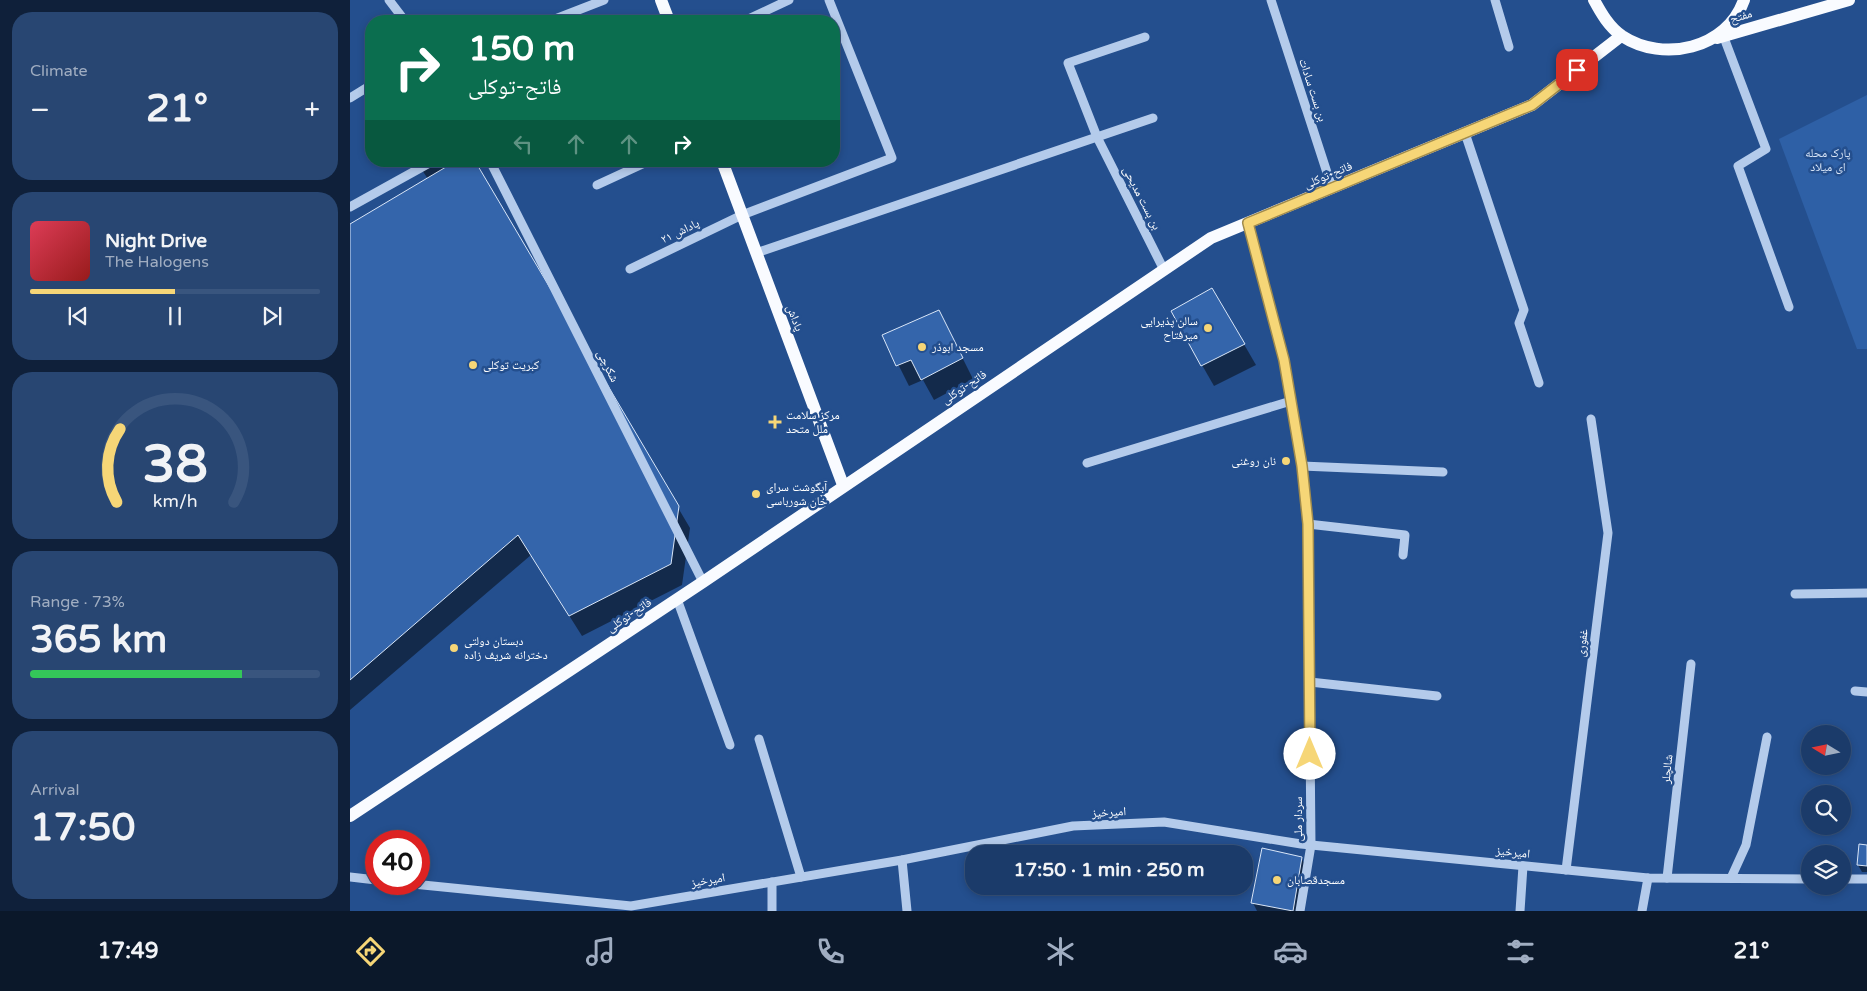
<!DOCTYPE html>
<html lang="en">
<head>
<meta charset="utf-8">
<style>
  body { margin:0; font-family:"Varela Round","Noto Naskh Arabic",sans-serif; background:#284672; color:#f1f3f6; height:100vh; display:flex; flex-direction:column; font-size:19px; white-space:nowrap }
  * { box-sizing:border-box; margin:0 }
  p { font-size:16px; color:#a0adc1 }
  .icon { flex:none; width:28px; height:28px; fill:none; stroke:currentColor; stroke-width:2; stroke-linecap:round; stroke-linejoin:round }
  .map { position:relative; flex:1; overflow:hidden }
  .drawer { display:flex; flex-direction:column; gap:12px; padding:12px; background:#0f203a; width:350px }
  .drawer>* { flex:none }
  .guide { position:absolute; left:15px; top:15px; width:475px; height:152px; border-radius:20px; box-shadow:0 2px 8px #0003,0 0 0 1px #39557e; background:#0b6e4f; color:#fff; overflow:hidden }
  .needle { width:32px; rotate:280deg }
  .controls { position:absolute; left:1451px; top:725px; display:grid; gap:10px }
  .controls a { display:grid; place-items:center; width:50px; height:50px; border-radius:50%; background:#1b3b6a; box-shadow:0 2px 8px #0003,0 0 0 1px #39557e; font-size:25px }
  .speed { position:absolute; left:15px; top:830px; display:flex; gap:10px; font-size:25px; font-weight:700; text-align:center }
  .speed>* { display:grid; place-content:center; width:65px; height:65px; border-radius:50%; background:#1b3b6a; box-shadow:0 2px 8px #0003,0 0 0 1px #39557e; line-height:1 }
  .speed .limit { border:8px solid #d22; background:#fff; color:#111 }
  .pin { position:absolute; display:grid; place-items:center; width:42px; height:42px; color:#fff; margin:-21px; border-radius:10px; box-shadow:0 2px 8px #0006 }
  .me { position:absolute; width:55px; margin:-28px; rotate:0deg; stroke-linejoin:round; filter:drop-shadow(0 0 4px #0008) }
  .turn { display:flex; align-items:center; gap:18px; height:105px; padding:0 20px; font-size:22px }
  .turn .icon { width:65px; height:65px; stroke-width:2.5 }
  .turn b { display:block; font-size:35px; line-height:42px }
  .lanes { display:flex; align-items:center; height:48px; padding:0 20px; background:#0003; justify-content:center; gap:25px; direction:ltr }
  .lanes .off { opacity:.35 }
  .big { font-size:38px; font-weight:800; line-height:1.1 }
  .drawer .widget { flex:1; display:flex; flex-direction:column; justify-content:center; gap:8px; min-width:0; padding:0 18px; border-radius:20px; background:#284672 }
  .drawer .dial { align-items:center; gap:0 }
  .dial svg { height:130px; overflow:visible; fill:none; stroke:#39557e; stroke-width:7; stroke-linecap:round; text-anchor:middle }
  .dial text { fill:#f1f3f6; stroke:none }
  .song { display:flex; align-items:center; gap:15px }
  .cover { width:60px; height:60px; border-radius:8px; background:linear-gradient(135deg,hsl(350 70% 55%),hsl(0 70% 35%)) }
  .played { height:5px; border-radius:2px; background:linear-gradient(90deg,#f6d677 50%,#39557e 50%) }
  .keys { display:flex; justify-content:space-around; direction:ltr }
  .heat { display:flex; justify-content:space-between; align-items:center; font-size:28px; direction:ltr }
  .charge { height:8px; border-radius:4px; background:linear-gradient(90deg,#34c759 73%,#39557e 0) }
  .trip { position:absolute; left:615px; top:845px; width:288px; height:50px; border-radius:20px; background:#1b3b6a; box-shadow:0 2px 8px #0003,0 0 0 1px #39557e; font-weight:800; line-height:50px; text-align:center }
  .menu { display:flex; height:80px; justify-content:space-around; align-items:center; background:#0b182a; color:#a0adc1 }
  .menu .icon { width:35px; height:35px }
  .menu .selected { color:#f6d677 }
  .menu b { font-size:22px; color:#f1f3f6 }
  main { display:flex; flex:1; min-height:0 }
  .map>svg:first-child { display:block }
</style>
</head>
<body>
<main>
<section class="drawer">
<div class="widget"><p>Climate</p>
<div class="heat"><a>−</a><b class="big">21°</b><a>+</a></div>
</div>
<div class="widget">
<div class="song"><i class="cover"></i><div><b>Night Drive</b><p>The Halogens</p></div></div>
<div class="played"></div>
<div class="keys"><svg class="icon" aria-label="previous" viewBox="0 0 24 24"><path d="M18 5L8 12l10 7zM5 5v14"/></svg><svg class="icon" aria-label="pause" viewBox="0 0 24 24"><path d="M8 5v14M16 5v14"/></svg><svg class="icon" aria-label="next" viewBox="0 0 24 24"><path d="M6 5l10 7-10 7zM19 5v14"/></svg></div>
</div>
<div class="widget dial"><svg viewBox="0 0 100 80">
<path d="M14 69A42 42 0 1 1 86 69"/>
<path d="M14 69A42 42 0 0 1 16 24" stroke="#f6d677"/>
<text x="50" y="56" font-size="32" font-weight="700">38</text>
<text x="50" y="72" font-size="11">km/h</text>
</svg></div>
<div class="widget"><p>Range · 73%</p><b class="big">365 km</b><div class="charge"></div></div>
<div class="widget"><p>Arrival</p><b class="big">17:50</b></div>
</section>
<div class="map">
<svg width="1517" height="911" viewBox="0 0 1517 911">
  <rect width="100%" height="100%" fill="#244f8e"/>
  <path fill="#2e60a6" d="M1517 95V349H1507L1429 139Z"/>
  <g fill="#0007">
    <path d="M66 161H123L340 528 332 585 232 636 181 555 0 710V225L78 179Z"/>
    <path d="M862 289 906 365 864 386 852 365Z"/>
    <path d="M600 333 623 379 584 400 573 380 559 386 534 336Z"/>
    <path d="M1510 846H1517V872H1512L1508 865Z"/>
    <path d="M951 858 960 872 953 911H907L903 903Z"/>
  </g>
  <g fill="#3465ab" stroke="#d9e6f8">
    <path d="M106 161H125L329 506 321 564 219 616 168 535 0 680V224Z"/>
    <path d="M862 288 895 344 851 366 821 311Z"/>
    <path d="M589 310 613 358 571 380 561 360 546 366 532 335Z"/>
    <path d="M1509 844 1517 845V866L1507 865Z"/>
    <path d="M912 848 952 857 943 911 901 903Z"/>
  </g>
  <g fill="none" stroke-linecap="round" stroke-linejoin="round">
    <g stroke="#b4cbeb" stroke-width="9">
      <path d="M39 0 55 21"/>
      <path d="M921 0 982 188"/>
      <path d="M1145 0 1159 47"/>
      <path d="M200 21 254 0"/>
      <path d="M394 21 439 0"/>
      <path d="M1373 35 1416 149 1388 166 1439 307"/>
      <path d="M795 37 718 63 747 137 814 270"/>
      <path d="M0 98 21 85"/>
      <path d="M1115 133 1174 310 1169 323 1189 383"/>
      <path d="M140 161 353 582"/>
      <path d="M247 185 299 161"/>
      <path d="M0 207 83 161"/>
      <path d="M899 223 934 361 952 466 958 524 961 845 950 911"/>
      <path d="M406 253 803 118"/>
      <path d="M280 269 392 215 542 158 479 0"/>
      <path d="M737 463 941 401"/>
      <path d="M952 466 1093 472"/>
      <path d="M958 524 1055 535 1053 555"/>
      <path d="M1445 594 1517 593"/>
      <path d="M327 599 380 745"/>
      <path d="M960 682 1087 696"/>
      <path d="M1505 691 1517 692"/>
      <path d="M409 739 451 877"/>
      <path d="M552 860 557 911"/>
      <path d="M1216 870 1258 533 1241 419"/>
      <path d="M0 877 26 880"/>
      <path d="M1317 878 1341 664"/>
      <path d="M1381 878 1396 845 1417 737"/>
      <path d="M1492 879H1517"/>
      <path d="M63 884 281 906 552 860 723 826 814 822 951 844 1298 878 1460 879"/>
      <path d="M422 911V882"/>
      <path d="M1170 911 1173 866"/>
      <path d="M1292 911 1298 878"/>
    </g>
    <g stroke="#f9fbff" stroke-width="12">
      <path d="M311 0 319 21"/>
      <path d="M1244 0C1251 13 1259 27 1272 36 1313 63 1377 49 1394 0"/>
      <path d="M1367 38 1499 0"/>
      <path d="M372 161 493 485"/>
      <path d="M0 816 353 582 861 238 1182 105 1271 36"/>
    </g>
  </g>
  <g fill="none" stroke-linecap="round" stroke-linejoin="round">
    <g stroke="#a08b4d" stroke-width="12">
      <path id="route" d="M960 754 958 524 952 466 934 360 898 223 1182 105 1227 70"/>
    </g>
    <use href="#route" stroke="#f6d677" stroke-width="9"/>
  </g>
  <g fill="#f6d677" stroke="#244f8e" stroke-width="2">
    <circle cx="858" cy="328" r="5"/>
    <circle cx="572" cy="347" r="5"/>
    <circle cx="123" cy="365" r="5"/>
    <path d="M422.5 414.5h5v5h5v5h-5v5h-5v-5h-5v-5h5z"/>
    <circle cx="936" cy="461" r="5"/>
    <circle cx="406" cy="494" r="5"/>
    <circle cx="104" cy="648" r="5"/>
    <circle cx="927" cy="880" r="5"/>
  </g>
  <g text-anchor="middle" stroke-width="5" stroke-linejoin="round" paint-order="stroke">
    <g font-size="12" fill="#fff" stroke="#244f8e">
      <text transform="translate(1391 16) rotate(-16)" y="4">مفتح</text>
      <text transform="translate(963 90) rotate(72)" y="4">بن بست سادات</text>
      <text transform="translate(978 175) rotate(-23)" y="4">فاتح-توکلی</text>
      <text transform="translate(792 198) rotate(63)" y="4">بن بست مدیحی</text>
      <text transform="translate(330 231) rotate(-26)" y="4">پاداش ۲۱</text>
      <text transform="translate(445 318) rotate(69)" y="4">پاداش</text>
      <text transform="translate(258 366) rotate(63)" y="4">شکرچی</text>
      <text transform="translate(614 387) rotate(-34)" y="4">فاتح-توکلی</text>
      <text transform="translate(279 615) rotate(-34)" y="4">فاتح-توکلی</text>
      <text transform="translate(1232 643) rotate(-83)" y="4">غفوری</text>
      <text transform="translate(1317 769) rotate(-84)" y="4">شالچلر</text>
      <text transform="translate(759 812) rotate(-3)" y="4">امیرخیز</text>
      <text transform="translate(948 819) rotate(-90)" y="4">سردار ملی</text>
      <text transform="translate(1163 852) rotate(6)" y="4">امیرخیز</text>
      <text transform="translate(358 880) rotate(-10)" y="4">امیرخیز</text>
    </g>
    <g font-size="12" fill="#d9e6f8" stroke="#244f8e">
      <text x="1478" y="157">پارک محله<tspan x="1478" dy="14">ای میلاد</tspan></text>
    </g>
    <g font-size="12" fill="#fff" stroke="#244f8e" text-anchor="start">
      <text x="848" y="325" text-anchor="end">سالن پذیرایی<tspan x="848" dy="14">میرفتاح</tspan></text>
      <text x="582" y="351">مسجد ابوذر</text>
      <text x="133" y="369">کبریت توکلی</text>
      <text x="436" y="419">مرکز سلامت<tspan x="436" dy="14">ملل متحد</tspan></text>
      <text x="926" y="465" text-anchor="end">نان روغنی</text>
      <text x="416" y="491">آبگوشت سرای<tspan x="416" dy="14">خان شورباسی</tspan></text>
      <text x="114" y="645">دبستان دولتی<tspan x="114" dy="14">دخترانه شریف زاده</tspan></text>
      <text x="937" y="884">مسجدقصابان</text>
    </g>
  </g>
</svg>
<div class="controls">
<a><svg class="needle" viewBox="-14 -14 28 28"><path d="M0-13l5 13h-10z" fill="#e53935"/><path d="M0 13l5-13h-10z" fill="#a0adc1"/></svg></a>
<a><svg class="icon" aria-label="search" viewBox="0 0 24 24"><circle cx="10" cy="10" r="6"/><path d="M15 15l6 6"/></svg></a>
<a><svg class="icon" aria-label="layers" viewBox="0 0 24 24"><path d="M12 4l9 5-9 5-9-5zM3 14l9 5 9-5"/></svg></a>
</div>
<div class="speed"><div class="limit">40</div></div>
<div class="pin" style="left:1227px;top:70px;background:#d93025"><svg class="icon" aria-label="arrive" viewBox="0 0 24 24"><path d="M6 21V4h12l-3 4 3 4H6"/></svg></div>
<svg class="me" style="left:960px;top:754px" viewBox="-20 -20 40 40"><circle r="19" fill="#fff"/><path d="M0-13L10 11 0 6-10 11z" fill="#f6d677"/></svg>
<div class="trip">17:50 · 1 min · 250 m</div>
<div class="guide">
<div class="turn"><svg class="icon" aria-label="right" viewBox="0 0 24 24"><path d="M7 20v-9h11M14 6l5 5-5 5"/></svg><div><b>150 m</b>فاتح-توکلی</div></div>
<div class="lanes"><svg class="icon off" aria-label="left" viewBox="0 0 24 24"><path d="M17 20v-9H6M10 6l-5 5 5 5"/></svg><svg class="icon off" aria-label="ahead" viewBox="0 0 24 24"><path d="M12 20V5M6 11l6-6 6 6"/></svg><svg class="icon off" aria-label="ahead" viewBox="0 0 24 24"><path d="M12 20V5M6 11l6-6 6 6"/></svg><svg class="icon" aria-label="right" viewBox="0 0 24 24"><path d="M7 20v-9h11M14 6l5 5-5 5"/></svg></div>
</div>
</div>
</main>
<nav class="menu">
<b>17:49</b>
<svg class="icon selected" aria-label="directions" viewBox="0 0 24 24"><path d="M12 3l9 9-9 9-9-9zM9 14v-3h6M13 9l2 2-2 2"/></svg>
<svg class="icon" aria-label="music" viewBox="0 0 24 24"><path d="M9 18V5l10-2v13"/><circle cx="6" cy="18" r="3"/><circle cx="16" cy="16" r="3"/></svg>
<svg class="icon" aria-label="phone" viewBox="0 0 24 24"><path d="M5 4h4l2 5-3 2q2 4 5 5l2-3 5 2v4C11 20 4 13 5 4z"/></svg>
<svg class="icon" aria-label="climate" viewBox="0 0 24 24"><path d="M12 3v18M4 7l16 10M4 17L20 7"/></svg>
<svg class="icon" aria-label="car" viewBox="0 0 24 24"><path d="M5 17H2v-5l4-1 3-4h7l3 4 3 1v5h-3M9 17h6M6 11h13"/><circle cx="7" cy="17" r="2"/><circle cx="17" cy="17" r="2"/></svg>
<svg class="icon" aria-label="filters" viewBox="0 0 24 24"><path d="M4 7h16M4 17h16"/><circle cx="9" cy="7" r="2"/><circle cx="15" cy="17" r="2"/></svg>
<b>21°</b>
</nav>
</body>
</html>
